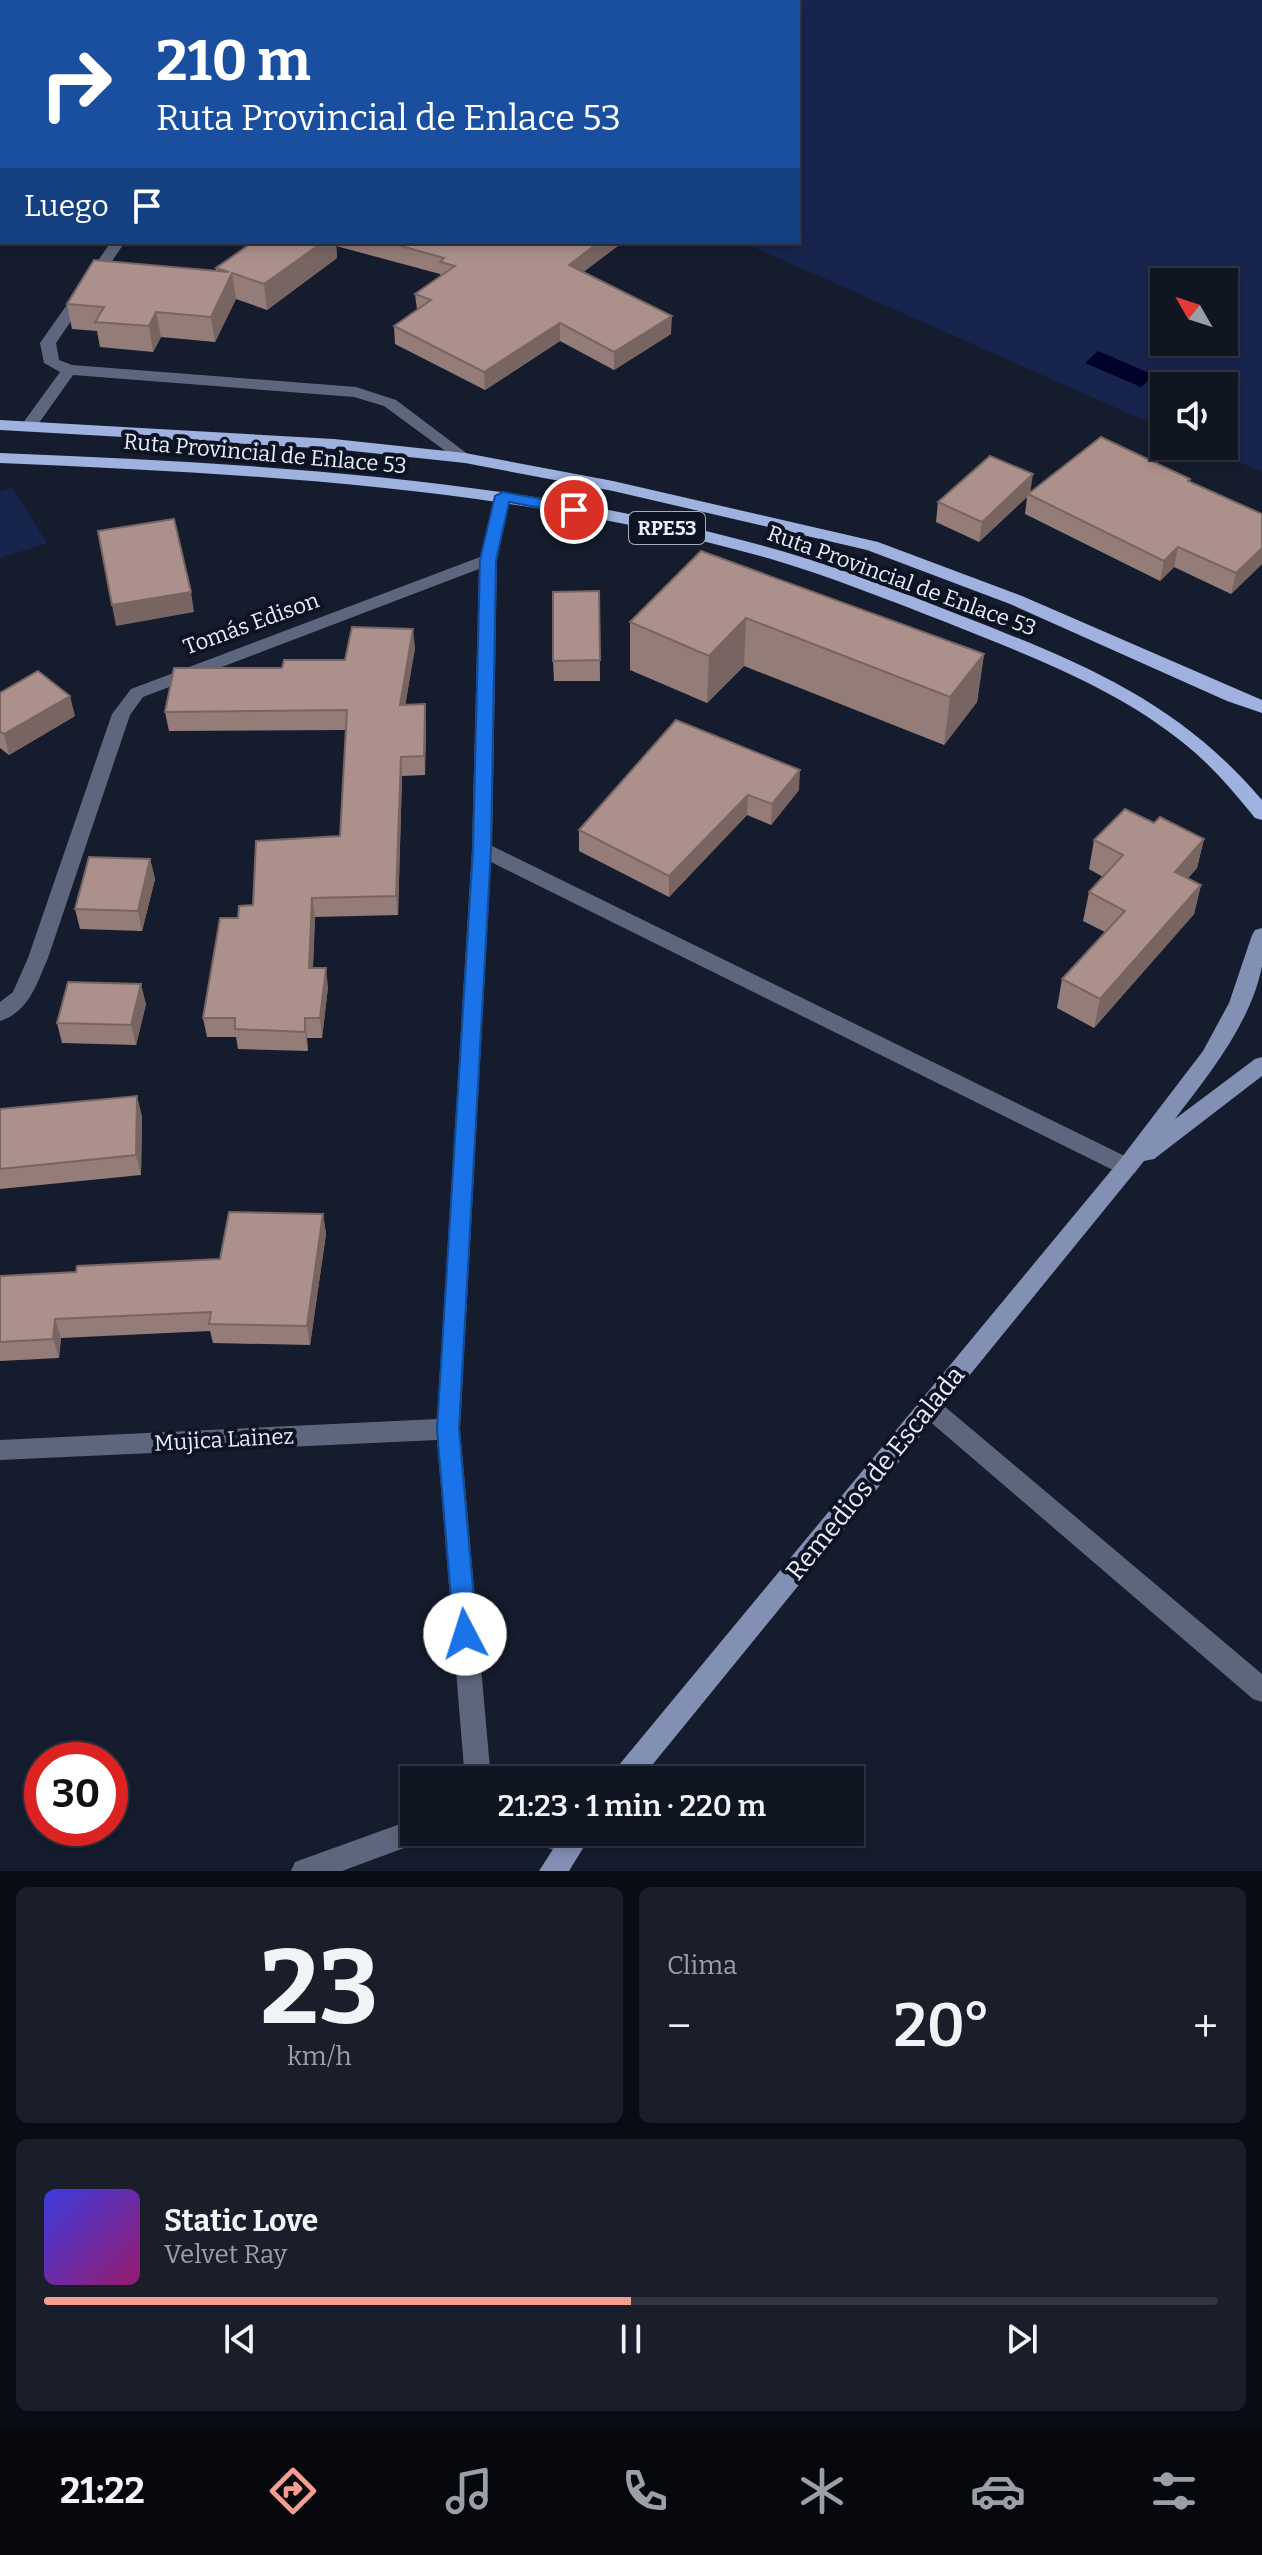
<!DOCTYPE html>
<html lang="es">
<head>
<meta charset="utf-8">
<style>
  body { margin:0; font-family:Bitter,serif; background:#191e2a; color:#f1f3f6; height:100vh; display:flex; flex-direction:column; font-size:30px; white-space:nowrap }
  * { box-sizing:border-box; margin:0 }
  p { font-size:26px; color:#9c9fa5 }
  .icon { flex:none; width:44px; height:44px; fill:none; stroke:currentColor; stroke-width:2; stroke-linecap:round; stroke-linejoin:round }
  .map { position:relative; height:1871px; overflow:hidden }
  .drawer { display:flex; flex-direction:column; gap:16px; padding:16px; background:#090c13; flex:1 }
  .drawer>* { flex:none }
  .hud { position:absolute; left:0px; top:0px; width:800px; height:244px; box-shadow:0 4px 12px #0003,0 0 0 2px #303440; background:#1a4fa0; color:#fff; overflow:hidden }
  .needle { width:52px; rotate:309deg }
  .controls { position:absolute; left:1150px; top:268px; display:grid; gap:16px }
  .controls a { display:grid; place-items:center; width:88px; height:88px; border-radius:0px; background:#101522; box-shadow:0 4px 12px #0003,0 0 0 2px #303440; font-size:40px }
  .speed { position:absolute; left:24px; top:1742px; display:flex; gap:16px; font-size:40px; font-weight:700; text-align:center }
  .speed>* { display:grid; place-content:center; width:104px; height:104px; border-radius:50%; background:#101522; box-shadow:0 4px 12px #0003,0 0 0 2px #303440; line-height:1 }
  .speed .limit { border:12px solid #d22; background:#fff; color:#111 }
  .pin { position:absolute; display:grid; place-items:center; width:68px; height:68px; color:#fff; margin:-34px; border:4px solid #fff; border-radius:50%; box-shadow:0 2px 8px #0007 }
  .me { position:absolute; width:88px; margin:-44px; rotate:355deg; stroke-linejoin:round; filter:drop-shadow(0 0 6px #0008) }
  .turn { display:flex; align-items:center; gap:28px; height:168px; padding:0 24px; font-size:36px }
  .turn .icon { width:104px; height:104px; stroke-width:2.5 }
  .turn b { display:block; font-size:56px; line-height:68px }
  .then { display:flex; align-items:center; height:76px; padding:0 24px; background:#0003; gap:16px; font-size:30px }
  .big { font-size:60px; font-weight:600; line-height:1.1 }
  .drawer .tile { flex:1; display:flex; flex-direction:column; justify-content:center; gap:12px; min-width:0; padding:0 28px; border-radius:12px; background:#191e2a }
  .drawer .dial { align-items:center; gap:0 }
  .dial b { font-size:104px; line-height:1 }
  .song { display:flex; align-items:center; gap:24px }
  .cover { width:96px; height:96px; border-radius:12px; background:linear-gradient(135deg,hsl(240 70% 55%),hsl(320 70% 35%)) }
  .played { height:8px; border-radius:4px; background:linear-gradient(90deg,#f59d90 50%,#303440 50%) }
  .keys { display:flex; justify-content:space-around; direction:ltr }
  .heat { display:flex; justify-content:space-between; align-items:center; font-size:44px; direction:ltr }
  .drawer .tiles { flex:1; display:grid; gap:16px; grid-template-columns:1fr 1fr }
  .tile:last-child { grid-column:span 2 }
  .trip { position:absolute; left:400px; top:1766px; width:464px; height:80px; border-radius:0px; background:#101522; box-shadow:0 4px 12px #0003,0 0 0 2px #303440; font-weight:600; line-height:80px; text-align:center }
  .menu { display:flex; height:128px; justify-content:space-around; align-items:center; background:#06080e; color:#9c9fa5 }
  .menu .icon { width:56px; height:56px }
  .menu .on { color:#f59d90 }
  .menu b { font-size:36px; color:#f1f3f6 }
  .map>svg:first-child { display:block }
</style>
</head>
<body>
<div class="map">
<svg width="1262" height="1871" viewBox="0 0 1262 1871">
  <rect width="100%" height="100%" fill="#151c2d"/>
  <g fill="#17244d" fill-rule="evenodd">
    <path d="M200 0H1262V472L1203 446H1224V386H1164V429L742 242H798V2ZM1164 282H1224V342H1164Z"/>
    <path d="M12 488 47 543 0 558V492Z"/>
  </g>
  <path fill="#010229" d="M1098 351 1154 375 1141 387 1085 363Z"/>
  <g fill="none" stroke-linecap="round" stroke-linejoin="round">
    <path fill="#5d667c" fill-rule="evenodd" d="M929 1397 937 1400 1262 1674V1702L1253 1699 921 1414 917 1407 921 1400Z"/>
    <g fill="#5d667c" fill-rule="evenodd">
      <path d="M111 242H125L56 343 59 360 72 365 356 387 396 400 473 458 471 461H459L384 406 354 397 73 375 34 430H22L20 427 60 372 44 363 40 343Z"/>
      <path d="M503 491 511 496 497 560 492 846 1135 1161 1138 1167 1135 1173 1127 1176 1119 1173 491 862 460 1429 491 1780H465L437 1440 0 1460V1440L437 1419 472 849 479 569 143 697 130 715 48 958C37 983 29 1012 0 1021V1002L13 992 28 958 112 714 131 689 480 557 495 496Z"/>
      <path d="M414 1819V1832H427L423 1841 342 1871H291L295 1862Z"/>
      <path d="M527 1832H573L579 1835 583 1844 579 1853 570 1857 531 1841Z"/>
    </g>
    <g fill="#8290b4" fill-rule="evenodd">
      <path d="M1262 928C1262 940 1262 954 1262 966 1251 1023 1209 1074 1175 1119L1255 1059 1262 1057V1076L1154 1159 1144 1161 640 1780H610L614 1771 1119 1161 1203 1051 1229 1003 1252 935 1255 930Z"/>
      <path d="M564 1832H593L569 1871H539Z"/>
    </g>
    <g fill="#9eb1df" fill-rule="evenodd">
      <path d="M0 420 334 439 465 453 613 481 878 542 1022 596 1262 700V713L1227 701 1010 604 867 550 613 491 465 463 334 449 0 430Z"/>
      <path d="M0 453C264 464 530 478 785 552 846 570 904 593 962 616 1080 662 1178 701 1262 800V820L1255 818C1234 792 1212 766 1186 745 1117 688 1030 656 948 623 889 600 831 577 771 559 520 488 259 474 0 463Z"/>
    </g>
  </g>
  <g fill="#947c78">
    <path d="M253 242H623L583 272 671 334 614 370 560 341 485 390 395 344 394 326 417 310 415 294 441 276 440 274 336 246 337 258 267 310 236 299 215 342 161 337 153 352 100 347 97 331 72 329 67 304 216 271V268Z"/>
    <path d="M1190 479 1189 482 1262 514V564L1231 594 1174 567 1160 581 1025 514 1027 497 979 542 936 522 938 502 1030 491Z"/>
    <path d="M701 551 984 654 977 702 944 745 744 666 707 703 630 670V622Z"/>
    <path d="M599 591 600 681H554L553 661Z"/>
    <path d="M415 648 405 705 426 724 425 775 402 776 398 915 315 917 313 968 328 987 322 1038H307L308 1051 238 1049 236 1037H207L203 1018 238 918 340 836 346 730 169 731 165 712 282 668 345 660Z"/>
    <path d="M0 693 75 716 9 755 0 748Z"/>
    <path d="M676 720 799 790 771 825 747 815 669 897 579 851V830Z"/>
    <path d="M1154 823 1204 839 1197 868 1188 878 1201 885 1194 914 1094 1028 1057 1008 1062 979 1105 932 1083 921 1089 892 1103 877 1089 869 1094 840Z"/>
    <path d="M150 859 155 879 142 931 80 929 75 909Z"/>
    <path d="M146 1004 136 1045 62 1043 57 1023Z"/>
    <path d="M0 1109 142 1116 141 1175 0 1189Z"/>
    <path d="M323 1214 326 1234 310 1345 213 1343 210 1331 61 1338 59 1358 0 1361V1276L76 1272 220 1259Z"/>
  </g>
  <g fill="#786561">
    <path d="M323 242H336L337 258 267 310 264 284Z"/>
    <path d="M599 242H623L569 283V265Z"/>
    <path d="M232 273 236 299 215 342 211 317Z"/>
    <path d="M156 312 161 337 153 352 149 326Z"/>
    <path d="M672 316 671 334 614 370V352Z"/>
    <path d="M560 323V341L485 390 484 372Z"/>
    <path d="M1033 474 1030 494H1028L1027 497 979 542 982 522Z"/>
    <path d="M1178 547 1174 567 1160 581 1164 561Z"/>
    <path d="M1262 548V564L1231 594 1236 573Z"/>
    <path d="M191 592 194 612 116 626 112 605Z"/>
    <path d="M746 618 744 666 707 703 709 656Z"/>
    <path d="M413 629 415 648 402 725 400 705Z"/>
    <path d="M984 654 977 702 944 745 950 697Z"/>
    <path d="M70 696 75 716 9 755 4 734Z"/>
    <path d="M425 704 426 724 425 775 424 756Z"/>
    <path d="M401 757 402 776 398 915 396 896Z"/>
    <path d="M800 770 799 790 771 825 772 804Z"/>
    <path d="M748 795 747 815 669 897V876Z"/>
    <path d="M1204 839 1197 868 1168 901 1175 872Z"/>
    <path d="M150 859 155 879 142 931 138 911Z"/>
    <path d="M1201 885 1194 914 1094 1028 1100 999Z"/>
    <path d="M312 898 315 917 312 987 309 968Z"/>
    <path d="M326 968 328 987 322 1038 320 1018Z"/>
    <path d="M141 984 146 1004 136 1045 131 1025Z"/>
    <path d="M305 1018 307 1038 308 1051 305 1032Z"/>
    <path d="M137 1096 142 1116 141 1175 136 1155Z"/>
    <path d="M323 1214 326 1234 310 1345 307 1326Z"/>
    <path d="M55 1319 61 1338 59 1358 53 1339Z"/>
  </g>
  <g fill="#ac908b" stroke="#786561" stroke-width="2">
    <path d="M253 242H323L264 284 232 273 211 317 156 312 149 326 95 322 104 307 67 304 94 260 229 272 216 268Z"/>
    <path d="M387 242H599L569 265 672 316 614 352 560 323 484 372 394 326 431 300 415 294 455 266 440 262 444 258Z"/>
    <path d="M1101 437 1190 479 1188 481 1262 514V548L1236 573 1178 547 1164 561 1028 494Z"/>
    <path d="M990 456 1033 474 982 522 938 502Z"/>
    <path d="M174 519 191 592 112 605 98 531Z"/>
    <path d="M701 551 984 654 950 697 746 618 709 656 630 622Z"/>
    <path d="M599 591 600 660 553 661V592Z"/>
    <path d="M352 627 413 629 400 705 425 704 424 756 401 757 396 896 312 898 309 968H326L320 1018H305V1032L235 1029V1018H203L220 918H238L239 906 253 905 256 841 340 836 347 710 165 712 174 668H282L284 660H345Z"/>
    <path d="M38 671 70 696 4 734 0 732V693Z"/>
    <path d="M676 720 800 770 772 804 748 795 669 876 579 830Z"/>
    <path d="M1125 809 1154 823 1160 817 1204 839 1175 872 1201 885 1100 999 1062 979 1125 911 1089 892 1123 855 1094 840Z"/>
    <path d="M89 857 150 859 138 911 75 909Z"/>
    <path d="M68 982 141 984 131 1025 57 1023Z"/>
    <path d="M137 1096 136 1155 0 1169V1109Z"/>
    <path d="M229 1212 323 1214 307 1326 209 1324 211 1312 55 1319 53 1339 0 1342V1276L76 1272 77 1266 220 1259Z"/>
  </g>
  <path fill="#1a73e8" stroke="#114b97" stroke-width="2" d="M503 492 574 505 581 510 574 514 509 502 496 560 491 849 459 1429 477 1634 474 1641 465 1644 457 1641 454 1634 437 1429 473 849 480 560 495 496Z"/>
  <g text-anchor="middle" stroke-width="8" stroke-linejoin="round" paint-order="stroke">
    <rect fill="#0c1323" stroke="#a5acb9" stroke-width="2" x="629" y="512" width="76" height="32" rx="6"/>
    <g font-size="20" font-weight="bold" fill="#e7edf9">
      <text x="667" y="535">RPE53</text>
    </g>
    <g font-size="22" fill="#e7edf9" stroke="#0c1323">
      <text transform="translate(265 453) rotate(5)" y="8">Ruta Provincial de Enlace 53</text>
      <text transform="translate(902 580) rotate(20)" y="8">Ruta Provincial de Enlace 53</text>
      <text transform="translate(251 623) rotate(-20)" y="8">Tomás Edison</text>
      <text transform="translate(224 1439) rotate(-3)" y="8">Mujica Lainez</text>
    </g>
    <g font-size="26" fill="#e7edf9" stroke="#0c1323">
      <text transform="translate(875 1473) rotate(-51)" y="9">Remedios de Escalada</text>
    </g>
  </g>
</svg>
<div class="controls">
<a><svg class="needle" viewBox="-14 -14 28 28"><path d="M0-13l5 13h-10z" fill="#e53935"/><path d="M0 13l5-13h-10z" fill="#9c9fa5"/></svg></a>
<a><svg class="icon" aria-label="sound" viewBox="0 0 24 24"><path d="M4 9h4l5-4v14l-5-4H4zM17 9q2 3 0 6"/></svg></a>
</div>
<div class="speed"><div class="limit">30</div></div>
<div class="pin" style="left:574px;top:510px;background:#d93025"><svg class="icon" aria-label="arrive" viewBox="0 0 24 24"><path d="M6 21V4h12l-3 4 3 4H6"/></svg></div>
<svg class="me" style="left:465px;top:1634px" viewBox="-20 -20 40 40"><circle r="19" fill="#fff"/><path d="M0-13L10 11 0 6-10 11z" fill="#1a73e8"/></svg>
<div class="trip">21:23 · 1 min · 220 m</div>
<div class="hud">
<div class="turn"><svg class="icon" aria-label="right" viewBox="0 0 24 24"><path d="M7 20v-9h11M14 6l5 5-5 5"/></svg><div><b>210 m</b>Ruta Provincial de Enlace 53</div></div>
<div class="then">Luego<svg class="icon" aria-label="arrive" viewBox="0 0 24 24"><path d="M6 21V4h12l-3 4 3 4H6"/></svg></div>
</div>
</div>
<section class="drawer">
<div class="tiles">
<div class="tile dial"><b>23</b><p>km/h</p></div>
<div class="tile"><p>Clima</p>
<div class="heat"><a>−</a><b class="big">20°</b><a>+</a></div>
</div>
<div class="tile">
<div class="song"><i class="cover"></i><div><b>Static Love</b><p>Velvet Ray</p></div></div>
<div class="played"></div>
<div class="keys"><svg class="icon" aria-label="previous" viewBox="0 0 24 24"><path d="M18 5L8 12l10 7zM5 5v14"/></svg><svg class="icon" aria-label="pause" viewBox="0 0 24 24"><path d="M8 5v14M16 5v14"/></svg><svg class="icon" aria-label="next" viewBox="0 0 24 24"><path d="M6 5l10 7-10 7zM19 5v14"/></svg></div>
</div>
</div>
</section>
<nav class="menu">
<b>21:22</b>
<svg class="icon on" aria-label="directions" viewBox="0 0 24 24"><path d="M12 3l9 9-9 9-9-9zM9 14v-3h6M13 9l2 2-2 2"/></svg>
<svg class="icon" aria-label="music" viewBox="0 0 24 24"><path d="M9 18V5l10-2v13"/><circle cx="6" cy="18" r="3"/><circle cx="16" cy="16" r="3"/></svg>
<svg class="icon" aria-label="phone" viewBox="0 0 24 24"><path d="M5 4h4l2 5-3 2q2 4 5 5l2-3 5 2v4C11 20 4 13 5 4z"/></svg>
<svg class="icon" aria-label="climate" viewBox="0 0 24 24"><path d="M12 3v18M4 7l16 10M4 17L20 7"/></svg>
<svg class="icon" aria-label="car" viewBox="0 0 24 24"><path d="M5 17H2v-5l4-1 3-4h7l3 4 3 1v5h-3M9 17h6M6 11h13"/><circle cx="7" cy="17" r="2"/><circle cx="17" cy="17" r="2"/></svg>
<svg class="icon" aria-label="filters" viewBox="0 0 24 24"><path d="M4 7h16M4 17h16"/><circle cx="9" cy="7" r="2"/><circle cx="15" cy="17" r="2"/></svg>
</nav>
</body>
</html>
